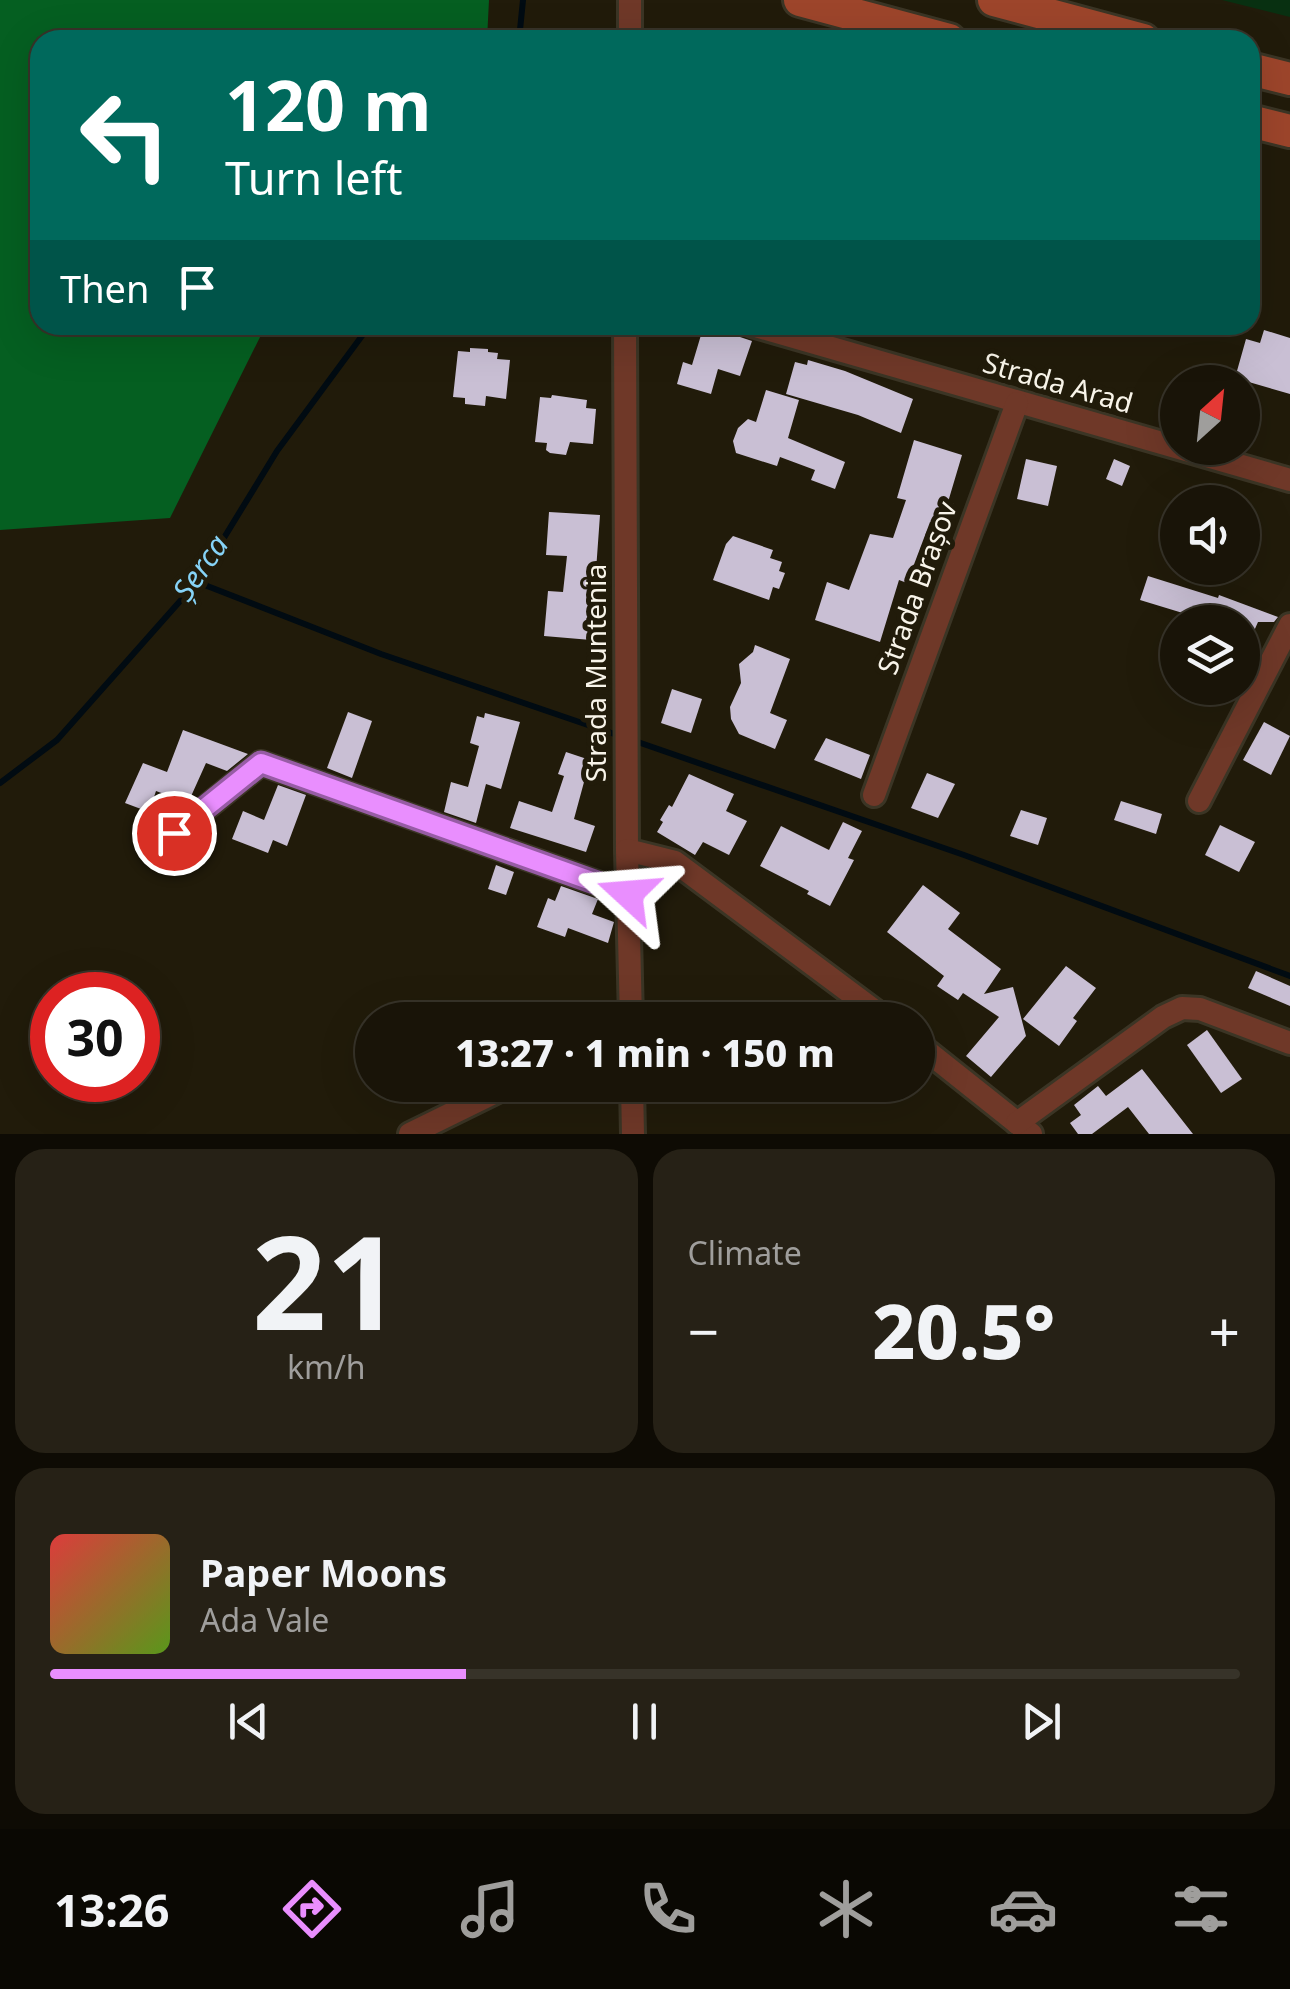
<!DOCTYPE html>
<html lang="en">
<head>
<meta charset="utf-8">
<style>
  body { margin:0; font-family:"Noto Sans",sans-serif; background:#262116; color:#f1f3f6; height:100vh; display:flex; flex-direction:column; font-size:38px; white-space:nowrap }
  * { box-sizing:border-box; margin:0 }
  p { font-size:32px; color:#9f9e9c }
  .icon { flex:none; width:55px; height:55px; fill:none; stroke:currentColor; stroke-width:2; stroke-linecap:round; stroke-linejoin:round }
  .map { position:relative; height:1134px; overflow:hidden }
  .panel { display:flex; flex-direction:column; gap:15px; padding:15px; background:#0e0b04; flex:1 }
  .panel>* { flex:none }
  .hud { position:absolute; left:30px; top:30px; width:1230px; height:305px; border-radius:30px; box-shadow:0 10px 40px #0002,0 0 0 2px #373329; background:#00695c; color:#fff; overflow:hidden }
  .needle { width:65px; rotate:27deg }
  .fabs { position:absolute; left:1160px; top:365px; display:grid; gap:20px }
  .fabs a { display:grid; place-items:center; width:100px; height:100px; border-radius:50%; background:#191408; box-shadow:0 10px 40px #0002,0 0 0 2px #373329; font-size:50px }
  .speed { position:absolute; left:30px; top:972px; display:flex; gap:20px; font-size:50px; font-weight:700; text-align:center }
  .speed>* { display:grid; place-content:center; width:130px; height:130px; border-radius:50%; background:#191408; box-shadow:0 10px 40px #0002,0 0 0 2px #373329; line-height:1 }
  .speed .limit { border:15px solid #d22; background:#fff; color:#111 }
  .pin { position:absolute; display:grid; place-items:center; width:85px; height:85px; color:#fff; margin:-42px; border:5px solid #fff; border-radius:50%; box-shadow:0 2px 10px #0007 }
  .me { position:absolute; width:110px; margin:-55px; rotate:289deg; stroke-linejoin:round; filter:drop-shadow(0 0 8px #0008) }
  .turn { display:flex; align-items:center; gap:35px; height:210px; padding:0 30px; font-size:45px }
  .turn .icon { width:130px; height:130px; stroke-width:2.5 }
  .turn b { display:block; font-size:70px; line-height:85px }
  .then { display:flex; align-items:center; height:95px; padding:0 30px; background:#0003; gap:20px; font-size:38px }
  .big { font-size:75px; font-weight:800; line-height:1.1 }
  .panel .widget { flex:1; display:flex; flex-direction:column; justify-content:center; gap:15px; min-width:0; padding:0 35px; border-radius:30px; background:#262116 }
  .panel .dial { align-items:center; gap:0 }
  .dial b { font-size:130px; line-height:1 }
  .song { display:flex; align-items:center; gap:30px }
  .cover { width:120px; height:120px; border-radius:15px; background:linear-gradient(135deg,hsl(0 70% 55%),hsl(90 70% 35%)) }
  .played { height:10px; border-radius:5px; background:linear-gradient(90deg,#e98efe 35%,#373329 35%) }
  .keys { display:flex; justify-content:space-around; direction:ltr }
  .heat { display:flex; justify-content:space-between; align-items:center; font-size:55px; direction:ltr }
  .panel .tiles { flex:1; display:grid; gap:15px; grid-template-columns:1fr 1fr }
  .widget:last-child { grid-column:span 2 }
  .trip { position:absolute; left:355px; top:1002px; width:580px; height:100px; border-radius:50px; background:#191408; box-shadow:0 10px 40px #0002,0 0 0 2px #373329; font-weight:800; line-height:100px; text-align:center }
  .tab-bar { display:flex; height:160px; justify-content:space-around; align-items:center; background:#0a0803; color:#9f9e9c }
  .tab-bar .icon { width:70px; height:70px }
  .tab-bar .on { color:#e98efe }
  .tab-bar b { font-size:45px; color:#f1f3f6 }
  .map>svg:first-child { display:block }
</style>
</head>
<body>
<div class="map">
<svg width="1290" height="1134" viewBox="0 0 1290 1134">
  <rect width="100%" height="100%" fill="#211b0a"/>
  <path fill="#083011" d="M1222 0H1290V18V17Z"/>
  <path fill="#055f21" d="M0 0H489L487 40H40V325H266L170 518 0 530Z"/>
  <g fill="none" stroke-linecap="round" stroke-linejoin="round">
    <g stroke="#010b12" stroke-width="6">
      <path d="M519 40 523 0"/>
      <path d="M197 582 381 654 620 736"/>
      <path d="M632 740 964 855 1290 976"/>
      <path d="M0 783 57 740 197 582 277 451 370 325"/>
    </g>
  </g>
  <g fill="#c9bfd4">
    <path d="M704 325 752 341 740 376 718 369 711 394 677 384 683 362 692 365Z"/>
    <path d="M1264 330 1290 338V394L1235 378 1246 339 1260 343Z"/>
    <path d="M470 348 488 349V352L498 353 497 359 510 360 506 399 486 396 485 406 465 404V398L453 397 458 351 470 352Z"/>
    <path d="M808 360 845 371 913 399 901 433 858 415 786 394 795 362 807 365Z"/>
    <path d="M766 390 799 400 788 438 845 462 835 489 811 480 815 470 780 457 777 466 736 453 733 441 738 428 748 419 756 422Z"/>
    <path d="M552 395 587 400 586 408 596 409 593 444 570 442 566 455 550 453 546 450 547 443 535 442 540 397 551 398Z"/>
    <path d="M914 440 962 455 948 502 954 504 948 523 942 521 941 526 930 522 907 583 899 580 880 642 815 620 827 582 849 590 870 534 893 538 906 500 897 498Z"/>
    <path d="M1026 459 1057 466 1048 506 1017 499Z"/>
    <path d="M1114 459 1130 466 1122 486 1106 479Z"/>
    <path d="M549 512 600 515 591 640 544 636 548 591 563 592 567 556 546 555Z"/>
    <path d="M733 536 773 550 770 558 782 562 779 571 785 573 779 589 773 587 769 600 713 580 726 544Z"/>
    <path d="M1148 576 1218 598 1219 595 1278 617 1274 622H1258L1242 658V622H1219L1187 610 1186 614 1140 600Z"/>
    <path d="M755 645 790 659 770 713 787 720 775 749 739 734 731 719 730 707 741 683 739 664 753 652Z"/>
    <path d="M672 689 702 699 691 733 661 723Z"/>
    <path d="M348 712 372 721 352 778 327 768Z"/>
    <path d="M485 713 520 722 501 789 486 784 476 823 444 812 451 782 468 787 479 746 470 743 477 716 484 718Z"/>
    <path d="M1264 722 1290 736 1271 775 1243 760Z"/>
    <path d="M183 730 248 754 227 771 206 763 188 803 156 791 149 812 125 803 143 763 167 772Z"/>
    <path d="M826 738 870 755 861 779 814 760Z"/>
    <path d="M566 752 590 760 574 819 595 826 586 852 510 828 519 801 552 812 564 776 558 774Z"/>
    <path d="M927 773 955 784 938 818 911 808Z"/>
    <path d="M689 774 734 794 726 811 747 821 729 855 703 842 695 855 657 832 663 822 660 820 669 805 672 807Z"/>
    <path d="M278 785 306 795 287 846 273 840 268 853 232 839 243 811 264 820Z"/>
    <path d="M1121 801 1162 814 1156 834 1114 820Z"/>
    <path d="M1021 810 1047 818 1038 845 1010 836Z"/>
    <path d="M843 822 862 831 848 858 854 860 830 906 807 894 809 891 760 866 781 826 829 850Z"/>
    <path d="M1220 825 1255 842 1239 872 1205 855Z"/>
    <path d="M496 865 514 872 506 895 488 889Z"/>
    <path d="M923 885 960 913 948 929 1001 969 984 994 1013 987 1026 1036 991 1077 966 1056 999 1017 963 993 958 1000 937 986 944 976 887 932Z"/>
    <path d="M561 886 598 899 592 914 614 922 608 943 568 928 565 937 537 927 548 898 555 901Z"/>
    <path d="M1066 966 1096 988 1073 1018 1077 1021 1059 1046 1023 1019Z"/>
    <path d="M1256 971 1290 986V1006L1248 988Z"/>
    <path d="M1207 1030 1242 1079 1221 1093 1187 1045Z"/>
    <path d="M1142 1069 1193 1134H1149L1128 1107 1092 1134H1078L1070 1123 1081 1115 1074 1105 1098 1086 1106 1096Z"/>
  </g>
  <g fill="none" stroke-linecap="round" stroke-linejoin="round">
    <g stroke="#3b3525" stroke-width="28">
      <g id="minor">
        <path d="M630 40V0"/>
        <path d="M625 325 627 850 631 1020"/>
        <path d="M752 325 1290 480"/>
        <path d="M874 795 1017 403"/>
        <path d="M1199 801 1290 625"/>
        <path d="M175 833 261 763 628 894"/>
        <path d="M627 850 675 862 887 1020"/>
        <path d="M918 1044 1031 1134"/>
        <path d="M632 1085 633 1134"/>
        <path d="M1017 1123 1163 1017 1182 1008 1200 1009 1290 1043"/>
        <path d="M410 1134 510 1085"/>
      </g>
    </g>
    <g stroke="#3b3525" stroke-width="38">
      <g id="secondary">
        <path d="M800 0 949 40"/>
        <path d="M994 0 1143 40"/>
        <path d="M1250 69 1290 79"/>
        <path d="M1250 121 1290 131"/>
      </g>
    </g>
    <use href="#minor" stroke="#6f3828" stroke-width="22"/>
    <use href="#secondary" stroke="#9d452b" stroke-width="32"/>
  </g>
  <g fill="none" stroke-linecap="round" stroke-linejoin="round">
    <g stroke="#975ca5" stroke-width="25">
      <path id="route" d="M174 833 261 763 628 894"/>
    </g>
    <use href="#route" stroke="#e98efe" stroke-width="18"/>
  </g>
  <g text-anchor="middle" stroke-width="10" stroke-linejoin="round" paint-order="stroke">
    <g font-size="28" fill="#f8f4e9" stroke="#211b0a">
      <text transform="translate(1058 383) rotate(16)" y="10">Strada Arad</text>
      <text transform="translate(917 588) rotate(-70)" y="10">Strada Brașov</text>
      <text transform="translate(596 673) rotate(-90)" y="10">Strada Muntenia</text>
    </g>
    <g font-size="30" font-style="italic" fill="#86d3f7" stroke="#211b0a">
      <text transform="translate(201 568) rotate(-55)" y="10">Șerca</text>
    </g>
  </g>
</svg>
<div class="fabs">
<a><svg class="needle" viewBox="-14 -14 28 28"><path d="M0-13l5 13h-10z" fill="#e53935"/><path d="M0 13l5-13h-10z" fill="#9f9e9c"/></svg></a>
<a><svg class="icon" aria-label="sound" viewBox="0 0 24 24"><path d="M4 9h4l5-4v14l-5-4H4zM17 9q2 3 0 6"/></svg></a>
<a><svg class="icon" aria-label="layers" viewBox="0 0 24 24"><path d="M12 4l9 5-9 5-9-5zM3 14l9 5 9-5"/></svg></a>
</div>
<div class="speed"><div class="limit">30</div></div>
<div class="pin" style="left:174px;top:833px;background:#d93025"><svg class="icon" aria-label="arrive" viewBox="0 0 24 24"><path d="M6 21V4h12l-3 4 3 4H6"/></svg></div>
<svg class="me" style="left:628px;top:894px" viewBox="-20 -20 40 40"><path d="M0-17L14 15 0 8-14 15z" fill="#e98efe" stroke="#fff" stroke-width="4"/></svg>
<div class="trip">13:27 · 1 min · 150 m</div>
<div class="hud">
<div class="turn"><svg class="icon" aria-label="left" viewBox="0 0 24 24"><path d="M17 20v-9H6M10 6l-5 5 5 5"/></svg><div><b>120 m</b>Turn left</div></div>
<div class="then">Then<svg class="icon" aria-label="arrive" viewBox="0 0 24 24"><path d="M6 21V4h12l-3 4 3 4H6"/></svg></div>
</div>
</div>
<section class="panel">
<div class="tiles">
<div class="widget dial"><b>21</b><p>km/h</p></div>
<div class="widget"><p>Climate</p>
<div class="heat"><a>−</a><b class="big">20.5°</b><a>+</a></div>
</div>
<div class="widget">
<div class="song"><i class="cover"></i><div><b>Paper Moons</b><p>Ada Vale</p></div></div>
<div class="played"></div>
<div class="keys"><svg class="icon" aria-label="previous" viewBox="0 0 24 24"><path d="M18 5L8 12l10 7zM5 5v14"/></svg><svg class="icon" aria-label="pause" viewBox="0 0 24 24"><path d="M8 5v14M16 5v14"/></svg><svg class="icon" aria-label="next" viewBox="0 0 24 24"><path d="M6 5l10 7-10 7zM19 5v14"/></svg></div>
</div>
</div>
</section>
<nav class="tab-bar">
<b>13:26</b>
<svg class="icon on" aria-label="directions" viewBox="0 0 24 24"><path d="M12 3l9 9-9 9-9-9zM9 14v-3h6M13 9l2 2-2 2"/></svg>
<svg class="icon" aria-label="music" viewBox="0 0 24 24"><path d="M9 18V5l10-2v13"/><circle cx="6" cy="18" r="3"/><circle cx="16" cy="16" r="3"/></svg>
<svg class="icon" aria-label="phone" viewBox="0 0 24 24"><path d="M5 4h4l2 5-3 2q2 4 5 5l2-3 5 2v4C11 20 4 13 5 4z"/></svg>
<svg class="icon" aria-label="climate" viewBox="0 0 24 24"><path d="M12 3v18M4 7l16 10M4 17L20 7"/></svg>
<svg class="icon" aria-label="car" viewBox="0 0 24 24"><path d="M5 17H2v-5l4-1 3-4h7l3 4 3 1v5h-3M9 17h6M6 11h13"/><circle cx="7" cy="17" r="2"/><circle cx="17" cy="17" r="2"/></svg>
<svg class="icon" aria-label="filters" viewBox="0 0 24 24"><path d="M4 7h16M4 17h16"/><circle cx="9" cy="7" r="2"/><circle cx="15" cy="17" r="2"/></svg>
</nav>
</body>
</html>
